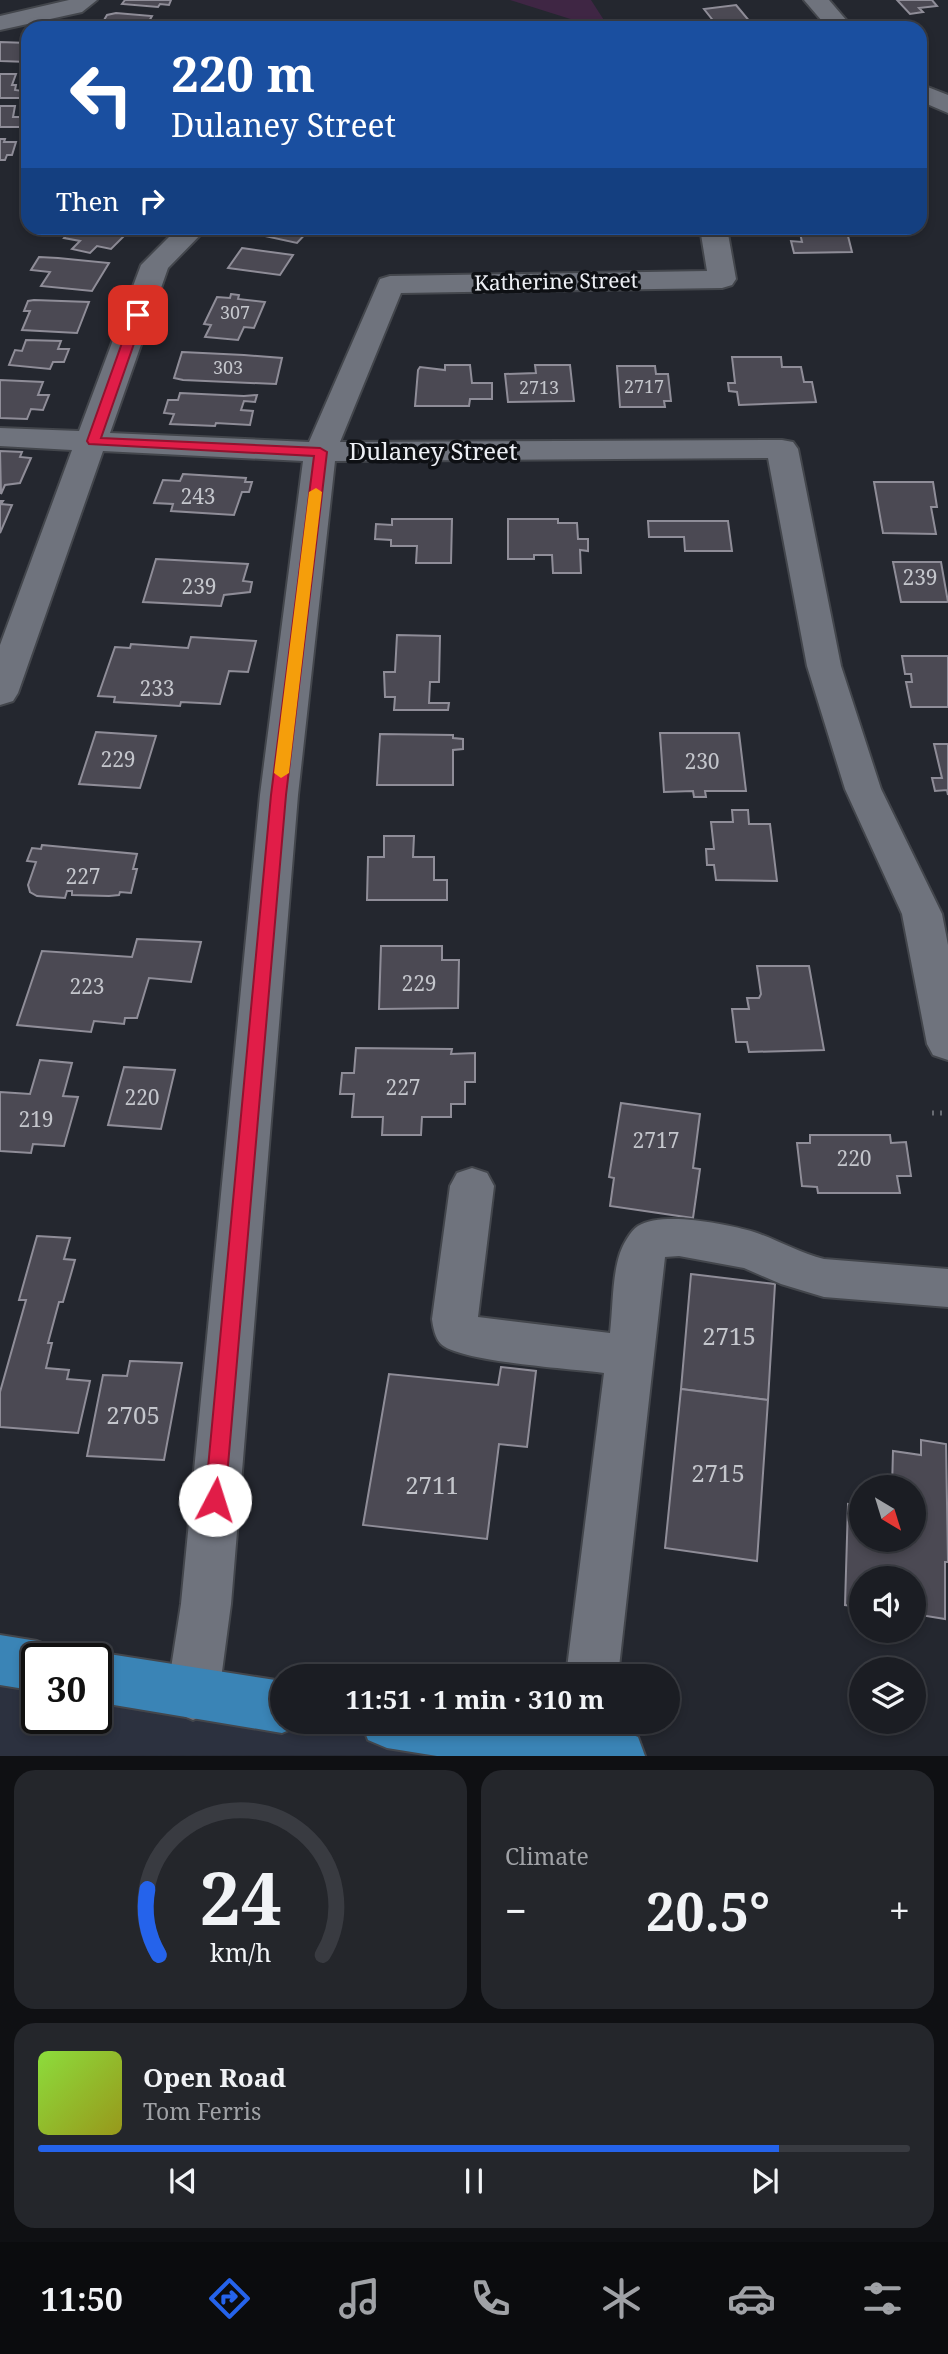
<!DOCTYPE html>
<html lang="en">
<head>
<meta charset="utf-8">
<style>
  body { margin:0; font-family:"Noto Serif",serif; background:#24262b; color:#f1f3f6; height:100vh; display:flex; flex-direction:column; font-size:26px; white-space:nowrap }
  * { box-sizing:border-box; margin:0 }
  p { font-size:23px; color:#a0a2a6 }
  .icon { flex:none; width:38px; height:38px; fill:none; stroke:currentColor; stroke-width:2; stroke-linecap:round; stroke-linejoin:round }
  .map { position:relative; height:1756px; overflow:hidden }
  .details { display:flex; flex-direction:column; gap:14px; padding:14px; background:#0f1013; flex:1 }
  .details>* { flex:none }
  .top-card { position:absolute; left:21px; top:21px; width:906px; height:214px; border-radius:21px; box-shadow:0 4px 10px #0003,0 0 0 2px #393b41; background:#1a4fa0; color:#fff; overflow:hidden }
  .needle { width:46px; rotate:142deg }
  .controls { position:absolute; left:849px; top:1475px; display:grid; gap:14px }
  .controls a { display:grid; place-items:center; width:77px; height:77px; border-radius:50%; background:#1b1d23; box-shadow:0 4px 10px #0003,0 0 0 2px #393b41; font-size:35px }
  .speed { position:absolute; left:21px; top:1643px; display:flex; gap:14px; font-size:35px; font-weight:700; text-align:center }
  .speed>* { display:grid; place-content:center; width:91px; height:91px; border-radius:50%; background:#1b1d23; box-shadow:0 4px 10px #0003,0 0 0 2px #393b41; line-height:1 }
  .speed .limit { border:4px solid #111; border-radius:10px; background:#fff; color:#111 }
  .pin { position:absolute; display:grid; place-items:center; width:60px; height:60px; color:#fff; margin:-30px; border-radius:14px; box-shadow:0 4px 10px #0006 }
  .me { position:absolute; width:77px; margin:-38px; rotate:5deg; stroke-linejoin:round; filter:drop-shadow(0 0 5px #0008) }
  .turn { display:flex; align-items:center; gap:24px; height:147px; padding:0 35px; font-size:32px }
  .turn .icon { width:91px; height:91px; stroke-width:2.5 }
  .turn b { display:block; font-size:49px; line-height:60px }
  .then { display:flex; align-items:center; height:66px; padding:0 35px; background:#0003; gap:14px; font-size:26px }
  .big { font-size:52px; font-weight:700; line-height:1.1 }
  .details .tile { flex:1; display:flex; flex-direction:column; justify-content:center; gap:10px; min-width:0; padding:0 24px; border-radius:21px; background:#24262b }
  .details .dial { align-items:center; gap:0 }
  .dial svg { height:182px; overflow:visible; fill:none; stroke:#393b41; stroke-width:7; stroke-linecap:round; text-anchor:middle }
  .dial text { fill:#f1f3f6; stroke:none }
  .song { display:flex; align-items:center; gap:21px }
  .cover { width:84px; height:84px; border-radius:10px; background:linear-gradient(135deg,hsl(90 70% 55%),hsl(60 70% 35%)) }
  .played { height:7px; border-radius:4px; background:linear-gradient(90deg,#2563eb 85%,#393b41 85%) }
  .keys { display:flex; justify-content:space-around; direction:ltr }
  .heat { display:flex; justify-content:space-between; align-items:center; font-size:38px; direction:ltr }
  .details .tiles { flex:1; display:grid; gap:14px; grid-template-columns:1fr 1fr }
  .tile:last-child { grid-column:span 2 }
  .trip { position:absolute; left:270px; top:1664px; width:410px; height:70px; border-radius:35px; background:#1b1d23; box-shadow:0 4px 10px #0003,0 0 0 2px #393b41; font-weight:700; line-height:70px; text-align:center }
  .tabs { display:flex; height:112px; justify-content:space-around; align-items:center; background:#0b0c0e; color:#a0a2a6 }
  .tabs .icon { width:49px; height:49px }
  .tabs .current { color:#2563eb }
  .tabs b { font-size:32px; color:#f1f3f6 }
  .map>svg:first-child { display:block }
</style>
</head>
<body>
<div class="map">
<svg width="948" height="1756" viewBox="0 0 948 1756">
  <rect width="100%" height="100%" fill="#24272f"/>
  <path fill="#2c313f" d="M0 1682 37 1686V1718H96V1694L282 1722H334L613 1755 0 1756Z"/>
  <path fill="#3f2644" d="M510 0H591L609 28H599Z"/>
  <g fill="#4b4953" stroke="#8f8d98" stroke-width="2">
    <path d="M125 0H171L169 5 160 4 158 7 122 4Z"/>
    <path d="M897 0H932L937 6 919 8 923 12 910 14Z"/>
    <path d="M736 5 751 23 719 28 704 9Z"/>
    <path d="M116 13 152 16 145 28 100 27 107 15Z"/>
    <path d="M0 42 28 43V62L0 61Z"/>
    <path d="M0 74H16L12 85H16L15 90 23 91 21 98H0Z"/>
    <path d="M0 106H15L13 117H27L25 127H0Z"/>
    <path d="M0 139H5L4 142H16L12 155H7L5 160H0Z"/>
    <path d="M73 228H132L111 249 97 246 90 253 72 249 80 241 64 238Z"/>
    <path d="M260 228H311L297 243 260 235 263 232 257 230Z"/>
    <path d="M804 228H846L852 252 794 253 791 241 802 242 800 233H805Z"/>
    <path d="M242 248 293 255 280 275 228 268Z"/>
    <path d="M39 257 58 258 109 263 92 291 41 286 50 272 31 270Z"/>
    <path d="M231 294 239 295 238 299 265 302 254 328 244 327 238 340 205 337 211 325 204 324 217 297 230 298Z"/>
    <path d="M34 300 89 302 77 333 22 330 30 311H24L28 301Z"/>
    <path d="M26 340 61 341 58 349H69L64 362H53L50 369 9 365 15 350 22 351Z"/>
    <path d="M182 352 244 355 282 358 276 384 183 380 174 378Z"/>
    <path d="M732 357H781L782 367H801L804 382H812L816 402 739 405 737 392 729 391 728 383H735Z"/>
    <path d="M445 365H470L472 383H492V399H470L469 406H415L418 370 420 367 445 370Z"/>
    <path d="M535 365H570L574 401 508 402 505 374 536 373Z"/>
    <path d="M617 366H655L656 374H668L671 401H664L665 407H620Z"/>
    <path d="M0 380 43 382 38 395H49L43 410 31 409 27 419 0 418Z"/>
    <path d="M180 393 244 396 257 395 255 402 244 401 241 410 253 411 250 425 216 423 215 426 170 424 174 414 164 413 168 400H178Z"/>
    <path d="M0 451 22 452 20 457 31 458 20 483 5 485 1 494Z"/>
    <path d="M183 474 246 478 245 482H252L249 492H242L234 515 171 511 173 504 154 503 163 480 180 481Z"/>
    <path d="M874 482H933L937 507H931L936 534 883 533Z"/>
    <path d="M0 501H3L1 504 12 505 0 533Z"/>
    <path d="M392 519H452L451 563H416L417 546H391V540L375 539 376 524 392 525Z"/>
    <path d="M508 519H558V523H577L578 539H588V551L580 550 581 573H553L552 555H534V559H508Z"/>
    <path d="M648 521H728L732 551H685L684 537H649Z"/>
    <path d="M156 559 248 564 243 581 252 582 250 592 224 595 221 606 143 602Z"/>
    <path d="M893 562H941L948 602H901Z"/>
    <path d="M397 635 440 636 439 682H430L429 703H449L448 710H394L395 697H385L384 672H395Z"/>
    <path d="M191 637 256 641 248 672 229 671 220 704 181 702 180 706 114 702 115 697 98 696 115 647 130 648 131 644 188 648Z"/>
    <path d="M902 656H948V707H911L906 682H912L911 674H905Z"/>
    <path d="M96 732 156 736 140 788 79 784Z"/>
    <path d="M660 733H739L746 791H705L706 797H694L693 791 664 792Z"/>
    <path d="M380 734 453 735V738L463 739V749L453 750V785H377Z"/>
    <path d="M934 744H948V795L947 790 935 791 932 778H942Z"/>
    <path d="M732 810H748L749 824H770L777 881 716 880 714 865H707L706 849H714L711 822H733Z"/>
    <path d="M384 836H414L413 857H434V880H447V900H367L368 857H384Z"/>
    <path d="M42 845 137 854 133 869H137L131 893 120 892 119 895 109 896 72 895V891H67L65 898 37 896 30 892 28 885 36 862 27 861 32 848 41 849Z"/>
    <path d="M137 939 201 942 191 982 149 978 137 1018H125L124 1024 94 1021 91 1032 17 1025 42 951 132 957Z"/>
    <path d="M381 946H442V960H459L458 1008 379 1009Z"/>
    <path d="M757 966H809L824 1050 749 1052 747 1042H736L732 1009H749L747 998H759L761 994Z"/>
    <path d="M356 1048 452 1049 451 1054 475 1053V1082H465V1104H451V1117H422L421 1135H382L383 1117H352L354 1094H340L342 1073H354Z"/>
    <path d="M40 1060 72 1063 63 1096 78 1097 64 1146 33 1144 31 1153 0 1151V1092L30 1094Z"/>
    <path d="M124 1067 175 1070 161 1129 108 1125Z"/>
    <path d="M621 1103 700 1114 693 1168 700 1169 693 1218 610 1206 614 1178 609 1177Z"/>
    <path d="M810 1135H890L891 1143 906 1142 911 1176H897L900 1193H818L817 1187 802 1186 797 1143H810Z"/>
    <path d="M37 1236 70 1238 64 1259 75 1260 63 1302H59L48 1343H52L46 1368 69 1370 67 1379 90 1381 78 1433 0 1427V1392L26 1300H19Z"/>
    <path d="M691 1274 775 1284 768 1400 681 1389Z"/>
    <path d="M130 1361 182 1363 164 1460 87 1456 103 1375 127 1376Z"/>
    <path d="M501 1367 536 1371 527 1447 499 1444 487 1539 363 1525 389 1374 498 1385Z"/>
    <path d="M681 1389 768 1400 757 1561 665 1548Z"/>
    <path d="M921 1440 946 1444 948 1562H945V1619L914 1614V1578H861V1607L845 1605 848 1504 861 1506V1540H914V1488H892L893 1451 921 1455Z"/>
  </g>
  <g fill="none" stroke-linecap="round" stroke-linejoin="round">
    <g stroke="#43464c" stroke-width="4">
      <g id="minor">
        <path d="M69 0H97L82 12 0 30V16Z"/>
        <path d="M804 0H829L853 28H828Z"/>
        <path d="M920 84 948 95V113L920 101Z"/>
        <path d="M178 228H207L168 268 110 433 309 442 380 279 390 276 707 271 700 228H727L736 279 732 285 722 288 401 293 340 442 782 440 793 442 798 449 841 666 881 789 942 914 948 945V1060L933 1055 927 1044 902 914 845 789 807 666 768 458 335 461 298 795 231 1604 219 1694 211 1712 193 1720 175 1712 167 1694 181 1604 260 795 303 461 103 451 18 693 13 701 0 705V645L72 450 0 446V428L79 431 141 265Z"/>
        <path d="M472 1168 487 1173 494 1186 478 1317 610 1333C613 1308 612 1277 620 1253 623 1245 630 1231 638 1226 663 1211 726 1224 754 1232 778 1240 799 1253 824 1259L948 1269V1307L824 1297 781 1284 744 1268 679 1256 665 1257 618 1676H566L604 1373C574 1369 460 1362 441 1344 435 1338 433 1327 432 1319L450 1186 457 1173Z"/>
      </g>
    </g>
    <g stroke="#43464c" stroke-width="4">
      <g id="major">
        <path d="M0 1635 37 1641 55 1648 60 1659H37V1691L0 1685Z"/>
        <path d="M96 1652 282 1681V1722H302L301 1725 282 1733 96 1702V1659H78Z"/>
        <path d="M361 1722H568L619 1729 638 1737 645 1756H437L387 1748 368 1740Z"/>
      </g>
    </g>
    <path stroke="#686b72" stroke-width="5" stroke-dasharray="2 6" stroke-linecap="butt" d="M932 1113H948"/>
    <use href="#minor" fill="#6f737d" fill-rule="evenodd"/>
    <use href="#major" fill="#3a84b6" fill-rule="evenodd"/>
  </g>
  <path fill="#e11d48" stroke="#92132f" stroke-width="2" d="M138 312 144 315 101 438 320 448 327 452 286 795 225 1500 222 1506 215 1509 208 1506 205 1500 271 795 314 456 89 444 87 441 132 315Z"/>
  <path fill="#f59e0b" d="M316 488 322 492 289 773 281 778 274 773 309 492Z"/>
  <g text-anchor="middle" stroke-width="7" stroke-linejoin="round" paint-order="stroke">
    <g font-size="18" fill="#c4c6cc">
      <text x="235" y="319">307</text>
      <text x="228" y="374">303</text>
      <text x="644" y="393">2717</text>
      <text x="539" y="394">2713</text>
    </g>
    <g font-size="21" fill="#edeff5" stroke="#0e1014">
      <text transform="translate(556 282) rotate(-1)" y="7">Katherine Street</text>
    </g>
    <g font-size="21" fill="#c4c6cc">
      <text x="198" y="504">243</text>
      <text x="920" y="585">239</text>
      <text x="199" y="594">239</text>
      <text x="157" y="696">233</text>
      <text x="118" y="767">229</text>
      <text x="702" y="769">230</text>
      <text x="83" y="884">227</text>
      <text x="419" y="991">229</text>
      <text x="87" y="994">223</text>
      <text x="403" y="1095">227</text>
      <text x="142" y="1105">220</text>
      <text x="36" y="1127">219</text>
      <text x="656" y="1148">2717</text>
      <text x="854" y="1166">220</text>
    </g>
    <g font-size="24" fill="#edeff5" stroke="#0e1014">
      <text x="433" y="460">Dulaney Street</text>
    </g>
    <g font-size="24" fill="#c4c6cc">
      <text x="729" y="1345">2715</text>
      <text x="133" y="1424">2705</text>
      <text x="718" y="1482">2715</text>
      <text x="432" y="1494">2711</text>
    </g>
  </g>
</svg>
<div class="controls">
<a><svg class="needle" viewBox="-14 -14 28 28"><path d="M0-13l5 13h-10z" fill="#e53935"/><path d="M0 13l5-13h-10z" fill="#a0a2a6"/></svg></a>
<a><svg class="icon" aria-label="sound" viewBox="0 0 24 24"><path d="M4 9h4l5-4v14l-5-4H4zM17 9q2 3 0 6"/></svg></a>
<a><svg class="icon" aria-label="layers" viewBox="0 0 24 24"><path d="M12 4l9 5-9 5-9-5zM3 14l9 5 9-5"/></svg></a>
</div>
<div class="speed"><div class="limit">30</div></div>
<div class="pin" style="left:138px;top:315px;background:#d93025"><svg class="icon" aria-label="arrive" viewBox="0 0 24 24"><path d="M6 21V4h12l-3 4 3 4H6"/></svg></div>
<svg class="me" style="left:215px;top:1500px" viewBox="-20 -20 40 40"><circle r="19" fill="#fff"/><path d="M0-13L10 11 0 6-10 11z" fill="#e11d48"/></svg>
<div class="trip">11:51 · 1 min · 310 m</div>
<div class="top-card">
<div class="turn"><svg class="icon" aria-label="left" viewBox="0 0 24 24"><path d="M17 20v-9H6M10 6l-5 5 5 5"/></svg><div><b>220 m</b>Dulaney Street</div></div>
<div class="then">Then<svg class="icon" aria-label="right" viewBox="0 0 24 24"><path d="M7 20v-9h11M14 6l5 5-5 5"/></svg></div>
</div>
</div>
<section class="details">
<div class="tiles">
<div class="tile dial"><svg viewBox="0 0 100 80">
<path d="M14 69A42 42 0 1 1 86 69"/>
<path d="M14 69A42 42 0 0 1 9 40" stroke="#2563eb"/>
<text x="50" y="56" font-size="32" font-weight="700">24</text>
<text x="50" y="72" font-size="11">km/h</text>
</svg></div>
<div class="tile"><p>Climate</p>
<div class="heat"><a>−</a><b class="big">20.5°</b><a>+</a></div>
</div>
<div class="tile">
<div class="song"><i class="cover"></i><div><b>Open Road</b><p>Tom Ferris</p></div></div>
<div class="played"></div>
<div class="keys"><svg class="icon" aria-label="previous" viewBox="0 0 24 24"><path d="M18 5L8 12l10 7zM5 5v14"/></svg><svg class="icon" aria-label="pause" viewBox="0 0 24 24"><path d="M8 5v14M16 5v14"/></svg><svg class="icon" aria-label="next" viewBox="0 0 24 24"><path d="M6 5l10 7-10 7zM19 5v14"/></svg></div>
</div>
</div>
</section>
<nav class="tabs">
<b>11:50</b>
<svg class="icon current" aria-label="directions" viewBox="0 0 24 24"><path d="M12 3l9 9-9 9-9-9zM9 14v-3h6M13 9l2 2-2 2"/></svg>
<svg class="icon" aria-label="music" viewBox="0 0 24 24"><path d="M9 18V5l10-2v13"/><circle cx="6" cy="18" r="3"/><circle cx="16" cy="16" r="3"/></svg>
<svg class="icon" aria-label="phone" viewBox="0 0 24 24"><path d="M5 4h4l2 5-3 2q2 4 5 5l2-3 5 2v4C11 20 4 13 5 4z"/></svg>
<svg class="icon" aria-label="climate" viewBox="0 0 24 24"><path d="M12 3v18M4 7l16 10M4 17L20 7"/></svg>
<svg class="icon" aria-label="car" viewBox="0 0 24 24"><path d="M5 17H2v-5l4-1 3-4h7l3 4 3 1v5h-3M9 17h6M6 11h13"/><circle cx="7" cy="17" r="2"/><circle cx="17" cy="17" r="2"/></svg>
<svg class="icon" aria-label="filters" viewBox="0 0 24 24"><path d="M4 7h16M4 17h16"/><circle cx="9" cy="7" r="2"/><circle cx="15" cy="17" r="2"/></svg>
</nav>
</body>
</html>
